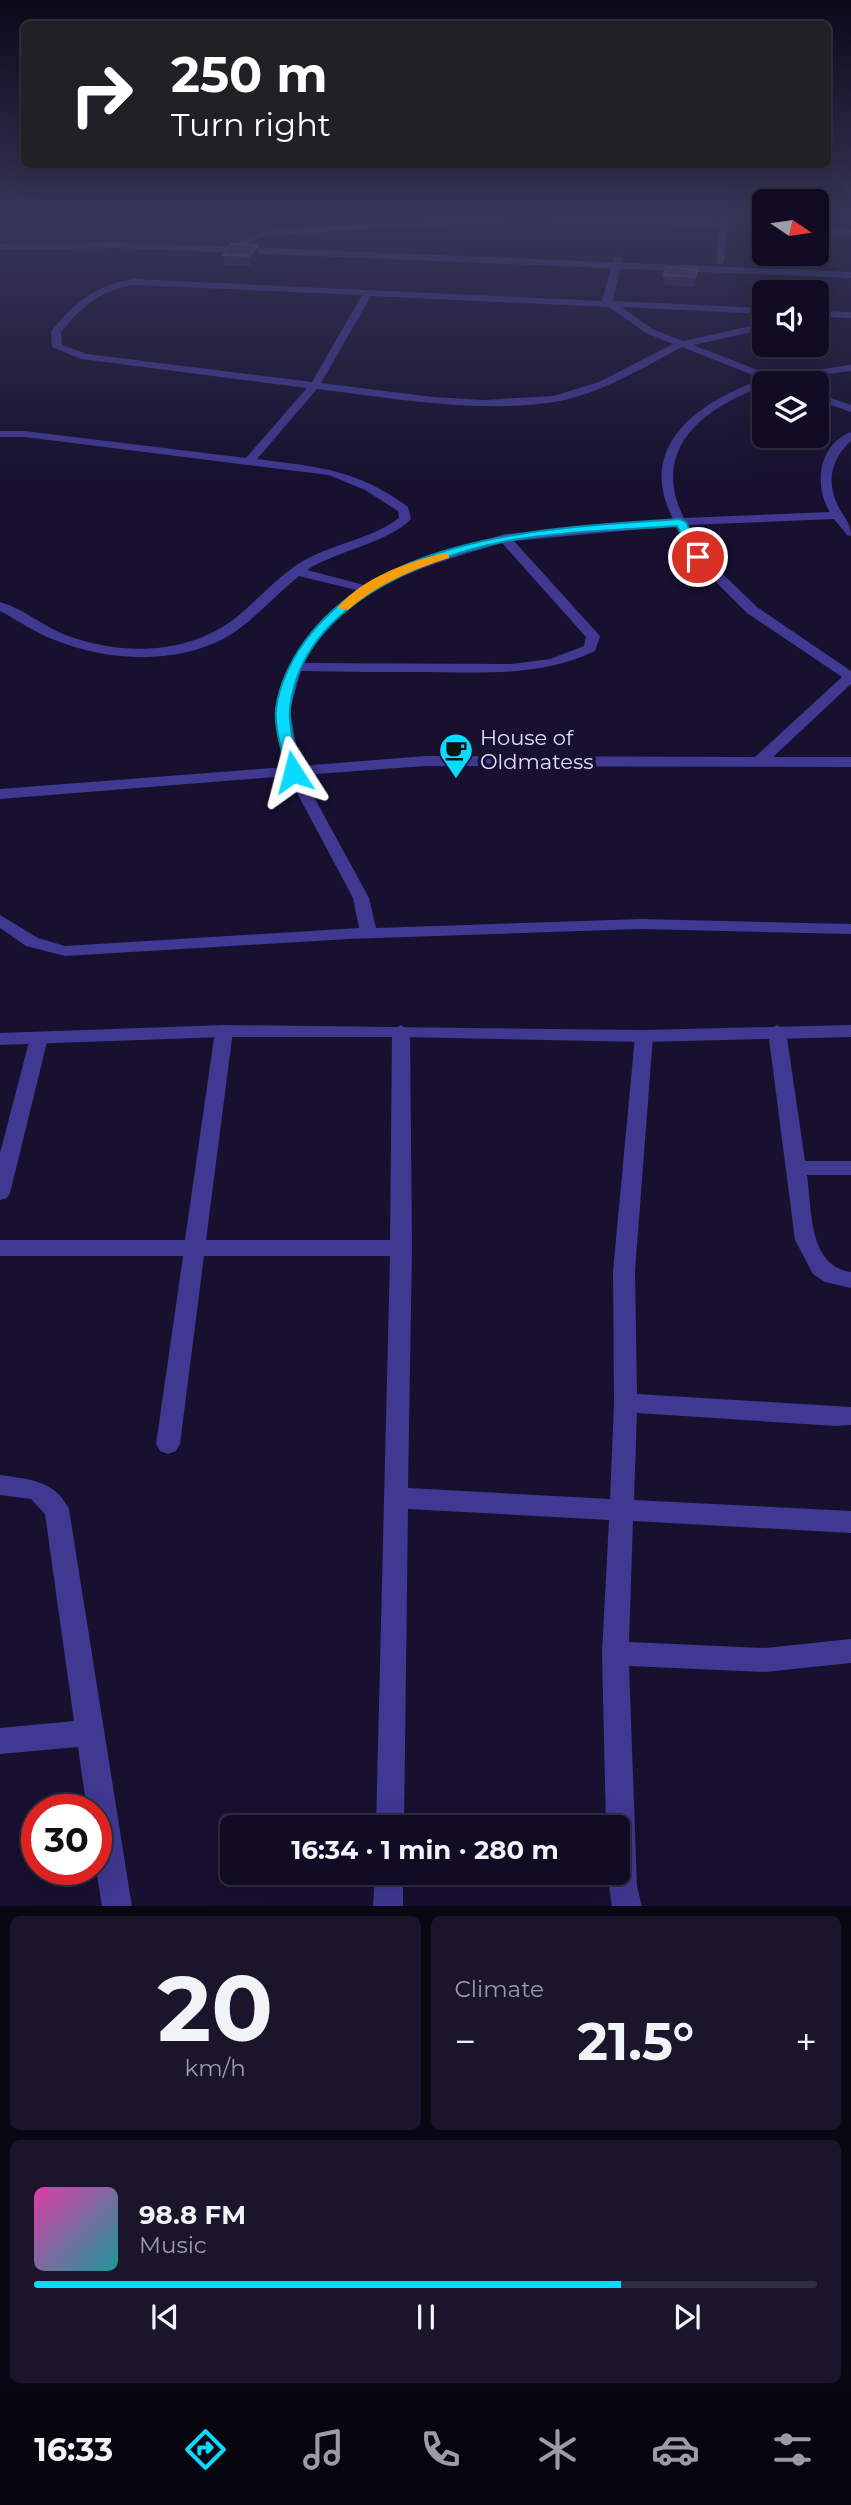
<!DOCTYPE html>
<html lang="en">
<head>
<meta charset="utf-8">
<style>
  body { margin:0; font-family:Montserrat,sans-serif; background:#1a152b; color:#f1f3f6; height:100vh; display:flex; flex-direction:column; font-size:26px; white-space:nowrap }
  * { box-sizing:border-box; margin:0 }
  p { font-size:23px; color:#9c9ba6 }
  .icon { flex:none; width:38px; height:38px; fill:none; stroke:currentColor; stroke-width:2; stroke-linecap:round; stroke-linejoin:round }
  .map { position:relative; height:1906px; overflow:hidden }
  .side { display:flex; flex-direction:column; gap:10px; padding:10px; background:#090713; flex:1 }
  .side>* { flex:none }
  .banner { position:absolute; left:21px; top:21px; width:810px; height:147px; border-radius:10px; box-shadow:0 7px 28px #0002,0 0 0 2px #302c41; background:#202124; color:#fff; overflow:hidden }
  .needle { width:46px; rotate:103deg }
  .buttons { position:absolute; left:752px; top:189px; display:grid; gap:14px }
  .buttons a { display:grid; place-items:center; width:77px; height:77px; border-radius:10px; background:#110c23; box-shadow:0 7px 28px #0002,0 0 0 2px #302c41; font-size:35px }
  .speed { position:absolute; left:21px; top:1794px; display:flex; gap:14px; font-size:35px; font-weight:700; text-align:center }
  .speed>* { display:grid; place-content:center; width:91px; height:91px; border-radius:50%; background:#110c23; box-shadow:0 7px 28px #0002,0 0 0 2px #302c41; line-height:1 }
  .speed .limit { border:10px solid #d22; background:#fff; color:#111 }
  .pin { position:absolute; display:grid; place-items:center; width:60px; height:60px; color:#fff; margin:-30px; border:4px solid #fff; border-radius:50%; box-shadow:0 2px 7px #0007 }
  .me { position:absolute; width:77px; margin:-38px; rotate:351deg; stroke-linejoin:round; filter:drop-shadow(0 0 5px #0008) }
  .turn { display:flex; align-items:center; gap:24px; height:147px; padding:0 35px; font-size:32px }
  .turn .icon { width:91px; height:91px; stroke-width:2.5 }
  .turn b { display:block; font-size:49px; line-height:60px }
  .big { font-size:52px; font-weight:700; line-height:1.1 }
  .side .tile { flex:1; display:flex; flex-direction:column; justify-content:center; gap:10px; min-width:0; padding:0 24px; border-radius:10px; background:#1a152b }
  .side .dial { align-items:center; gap:0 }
  .dial b { font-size:91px; line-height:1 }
  .song { display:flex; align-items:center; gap:21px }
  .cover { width:84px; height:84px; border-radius:10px; background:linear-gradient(135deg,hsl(320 70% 55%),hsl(180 70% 35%)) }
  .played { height:7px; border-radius:4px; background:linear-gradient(90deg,#0adaff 75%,#302c41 75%) }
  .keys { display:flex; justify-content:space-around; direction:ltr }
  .heat { display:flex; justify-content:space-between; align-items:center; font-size:38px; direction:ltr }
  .side .tiles { flex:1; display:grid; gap:10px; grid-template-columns:1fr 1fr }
  .tile:last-child { grid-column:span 2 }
  .trip { position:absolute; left:220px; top:1815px; width:410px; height:70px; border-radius:10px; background:#110c23; box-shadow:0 7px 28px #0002,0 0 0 2px #302c41; font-weight:700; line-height:70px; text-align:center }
  .tabs { display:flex; height:112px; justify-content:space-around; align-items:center; background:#07050e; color:#9c9ba6 }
  .tabs .icon { width:49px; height:49px }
  .tabs .selected { color:#0adaff }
  .tabs b { font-size:32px; color:#f1f3f6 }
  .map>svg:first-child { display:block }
</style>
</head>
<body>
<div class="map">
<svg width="851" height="1907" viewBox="0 0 851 1907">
  <rect width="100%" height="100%" fill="#17102f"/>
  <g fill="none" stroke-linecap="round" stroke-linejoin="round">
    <g fill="#403891" fill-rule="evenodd">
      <path d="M531 214 721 221 722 214H730L724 262 720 265 716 262 720 226 557 222 528 218Z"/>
      <path d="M817 229 851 230V236L817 235Z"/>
      <path d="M618 255 622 258 613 301 765 308V314L622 307 652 329 683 341 765 323V329L693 345 773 376 851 365V371L785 379 781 383H765V386C704 407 649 449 684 518L830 512C813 485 819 444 851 432V441C831 459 826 482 838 506 844 518 851 522 851 536L847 535 834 519 688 525 703 555 757 607 851 671V684L773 757H851V767L425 766 302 775 369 898 376 928 641 919 851 924V934L641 929 348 939 65 956 26 946 0 928V915L38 938 65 946 359 928 353 898 288 776 0 799V789L285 767C282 750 274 726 276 708 283 656 318 623 356 590L299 576C274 596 253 622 225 638 175 665 108 661 57 641 37 634 19 621 0 611V602C25 609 46 629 71 637 127 656 191 654 238 616 258 599 276 579 298 564 329 544 370 540 399 518L398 511 365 490 329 475 25 437H0V431H25L246 458 307 388 81 359 52 347 51 332C74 302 96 285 134 279L602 301 614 258ZM134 285 362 295 312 382 87 354 62 345 61 332C82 307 100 290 134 285ZM371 296 609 307 646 333 673 344 599 382 553 396 484 400 433 397 321 383ZM682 347 763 379C700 401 635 445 673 519L505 534 409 563 364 585 307 570C336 551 390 542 411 519L408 507C357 469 318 467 257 459L317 389C395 398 475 414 554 402 599 395 642 368 682 347ZM676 526 694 560 747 613 842 677 755 757 425 756 300 766 290 710 301 671C344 672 388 672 431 672 488 673 542 676 595 651L600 636 514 541ZM502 543 586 637 584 646 550 659 512 664 303 663C348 585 423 567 502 543Z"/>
      <path d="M817 311 851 312V318L817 317Z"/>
      <path d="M817 393 851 405V412L817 400Z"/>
      <path d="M224 1025 233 1031 206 1240H390L392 1031 401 1025 410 1031 412 1248 408 1488 610 1499 614 1403 613 1271 635 1036 644 1030 653 1036 635 1271 637 1394 851 1407V1425L835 1426 637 1413 634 1500 851 1511V1533L633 1521 629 1642 765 1648 851 1639V1663L765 1672 629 1666 637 1886 642 1907H612L607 1872H618V1827H606L602 1653 609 1520 408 1509 404 1827H376L390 1256H204L180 1444 176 1451 168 1454 160 1451 156 1444 183 1256H0V1240H185L215 1031Z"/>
      <path d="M777 1025 786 1031 805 1161H851V1175H807C812 1209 808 1266 851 1272V1288L825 1282 813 1274 795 1240 768 1031Z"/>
      <path d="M39 1032 48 1038 10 1193 7 1198 0 1200V1153L30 1038Z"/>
      <path d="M0 1475C28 1479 55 1480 69 1509L132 1907H102L96 1868V1810H87L78 1747 0 1754V1728L74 1721 45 1514 31 1499 0 1495Z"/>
      <path d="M375 1872H403V1907H373Z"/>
    </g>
    <g fill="#403891" fill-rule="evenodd">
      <path d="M542 214H580L576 217 290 234 265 236 242 245 238 242 261 232 290 228Z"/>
      <path d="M117 242 851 272V278L117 248 0 250V244Z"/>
      <path d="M224 1025 644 1030 851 1025V1037L644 1042 401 1037H224L0 1045V1033Z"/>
    </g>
  </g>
  <g fill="#35295d">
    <path d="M223 255H258L251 266 224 265Z"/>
    <path d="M697 270 694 287 664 285V275Z"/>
  </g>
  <path fill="#211743" d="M258 245V255L251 266 250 256Z"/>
  <g fill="#483c6f" stroke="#605685" stroke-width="2">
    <path d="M231 244 258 245 250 256 223 255Z"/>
    <path d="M667 267 697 270 695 277 664 275Z"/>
  </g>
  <linearGradient id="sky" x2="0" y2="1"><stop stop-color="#0d091a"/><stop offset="0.45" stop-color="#363758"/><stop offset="1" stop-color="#363758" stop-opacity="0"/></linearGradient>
  <rect width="851" height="480" fill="url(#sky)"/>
  <path fill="#0adaff" stroke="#068ea6" stroke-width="2" d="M680 519 686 522 704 557 702 559H694L677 526C620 530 562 531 507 541 420 558 300 608 290 709 288 728 297 753 300 772L293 776 286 772C283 753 274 728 276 709 279 685 291 660 305 641 385 532 556 528 680 519Z"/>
  <path fill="#f59e0b" d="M445 553 449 554V558C411 570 378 584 348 610L337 608C364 577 407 562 445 553Z"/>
  <defs>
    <g id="cafe-pin" transform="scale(1.75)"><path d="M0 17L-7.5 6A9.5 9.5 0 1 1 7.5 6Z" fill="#0adaff" stroke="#17102f"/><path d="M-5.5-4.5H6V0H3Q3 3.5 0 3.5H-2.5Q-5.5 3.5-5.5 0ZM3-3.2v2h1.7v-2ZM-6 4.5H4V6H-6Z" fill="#111"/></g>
  </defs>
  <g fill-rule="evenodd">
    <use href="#cafe-pin" x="456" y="750"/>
  </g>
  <g text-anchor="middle" stroke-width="7" stroke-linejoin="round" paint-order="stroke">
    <g font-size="21" fill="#e3deff" stroke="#17102f" text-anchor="start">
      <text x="480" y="745">House of<tspan x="480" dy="24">Oldmatess</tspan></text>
    </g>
  </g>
</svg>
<div class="buttons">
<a><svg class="needle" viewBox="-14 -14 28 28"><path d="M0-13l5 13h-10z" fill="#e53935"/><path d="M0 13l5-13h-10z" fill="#9c9ba6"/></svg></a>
<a><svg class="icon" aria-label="sound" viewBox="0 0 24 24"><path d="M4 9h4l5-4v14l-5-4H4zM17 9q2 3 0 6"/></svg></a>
<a><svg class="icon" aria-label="layers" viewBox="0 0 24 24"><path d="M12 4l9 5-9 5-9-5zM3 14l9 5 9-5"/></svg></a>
</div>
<div class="speed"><div class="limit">30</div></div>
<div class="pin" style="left:698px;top:557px;background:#d93025"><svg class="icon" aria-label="arrive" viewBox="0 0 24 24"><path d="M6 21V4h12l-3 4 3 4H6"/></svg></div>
<svg class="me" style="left:293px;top:772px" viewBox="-20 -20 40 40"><path d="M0-17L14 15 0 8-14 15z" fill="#0adaff" stroke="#fff" stroke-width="4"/></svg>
<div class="trip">16:34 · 1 min · 280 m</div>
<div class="banner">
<div class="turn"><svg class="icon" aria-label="right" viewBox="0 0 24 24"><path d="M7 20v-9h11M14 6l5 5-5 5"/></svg><div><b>250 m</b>Turn right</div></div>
</div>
</div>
<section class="side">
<div class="tiles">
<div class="tile dial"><b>20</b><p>km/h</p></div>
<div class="tile"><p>Climate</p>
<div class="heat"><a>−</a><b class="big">21.5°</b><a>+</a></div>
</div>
<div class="tile">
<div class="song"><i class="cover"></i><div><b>98.8 FM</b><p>Music</p></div></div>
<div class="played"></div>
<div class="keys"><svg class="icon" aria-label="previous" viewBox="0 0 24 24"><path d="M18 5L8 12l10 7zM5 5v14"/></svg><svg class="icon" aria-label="pause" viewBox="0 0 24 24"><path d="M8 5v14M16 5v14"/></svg><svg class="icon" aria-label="next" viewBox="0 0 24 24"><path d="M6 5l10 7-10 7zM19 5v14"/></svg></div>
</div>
</div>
</section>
<nav class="tabs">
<b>16:33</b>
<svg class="icon selected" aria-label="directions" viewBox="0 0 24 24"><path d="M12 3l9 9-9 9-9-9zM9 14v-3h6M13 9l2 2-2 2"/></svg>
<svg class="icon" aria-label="music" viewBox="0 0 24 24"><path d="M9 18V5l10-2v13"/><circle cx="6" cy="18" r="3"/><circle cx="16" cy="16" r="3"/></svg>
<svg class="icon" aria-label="phone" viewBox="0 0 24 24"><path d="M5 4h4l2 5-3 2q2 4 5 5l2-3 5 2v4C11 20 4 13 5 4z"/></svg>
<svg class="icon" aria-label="climate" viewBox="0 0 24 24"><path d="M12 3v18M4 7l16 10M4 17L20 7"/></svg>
<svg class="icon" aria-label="car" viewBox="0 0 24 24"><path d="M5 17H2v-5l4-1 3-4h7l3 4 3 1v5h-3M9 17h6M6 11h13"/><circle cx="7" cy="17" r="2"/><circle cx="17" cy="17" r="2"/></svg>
<svg class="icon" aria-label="filters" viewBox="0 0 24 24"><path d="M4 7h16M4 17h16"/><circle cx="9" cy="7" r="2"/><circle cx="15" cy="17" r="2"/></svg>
</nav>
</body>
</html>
